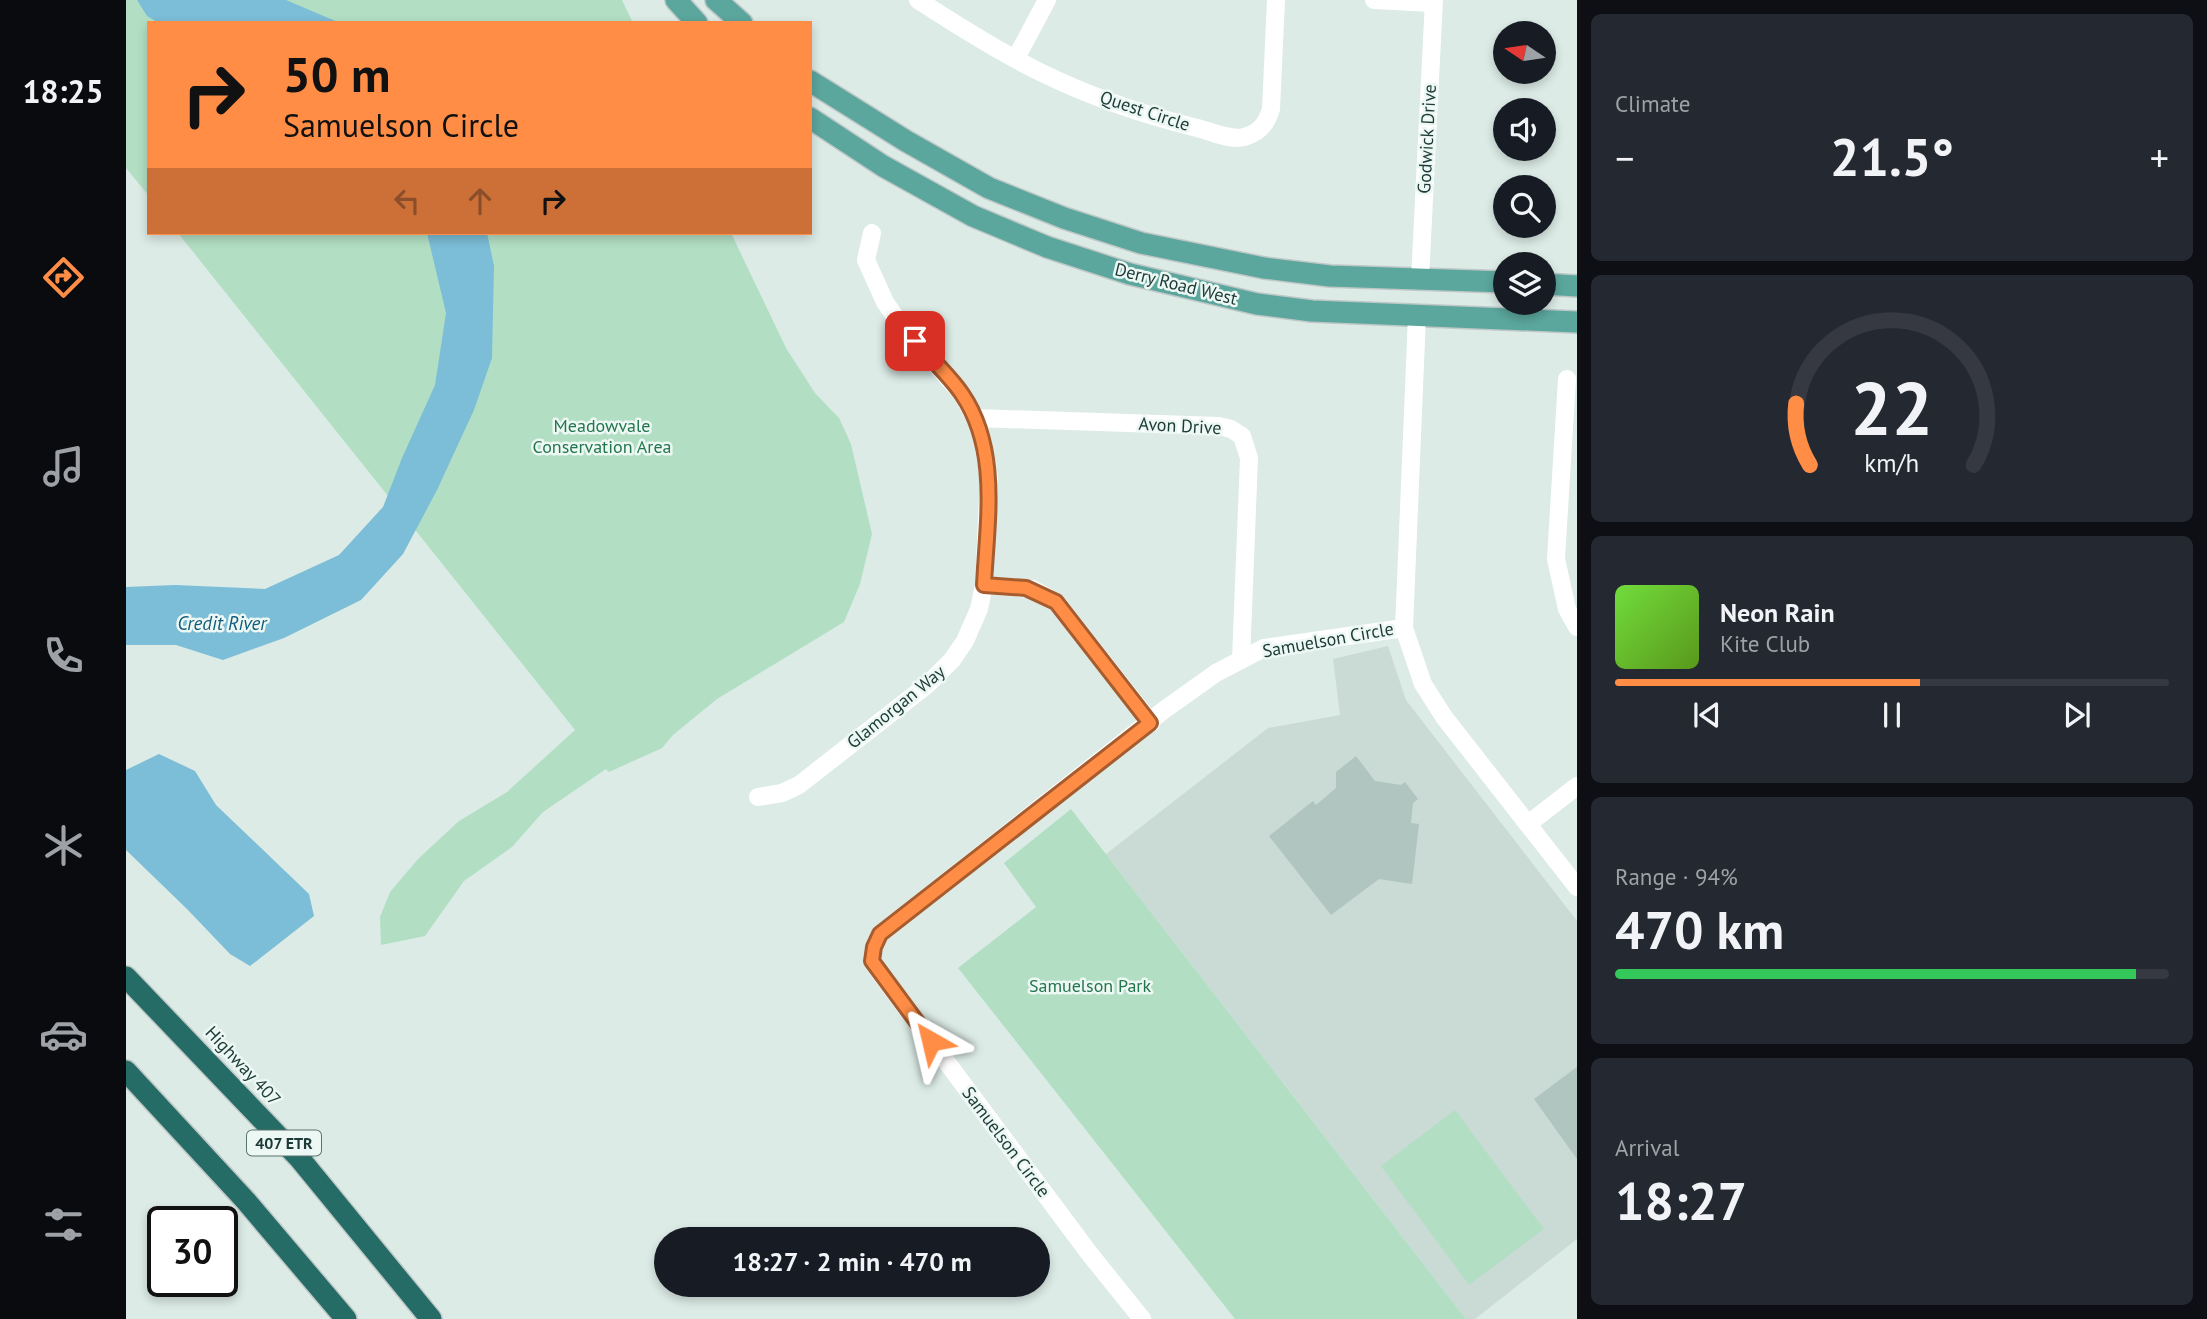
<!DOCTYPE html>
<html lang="en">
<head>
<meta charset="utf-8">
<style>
  body { margin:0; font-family:"PT Sans",sans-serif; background:#242831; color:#f1f3f6; height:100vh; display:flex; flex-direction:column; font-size:26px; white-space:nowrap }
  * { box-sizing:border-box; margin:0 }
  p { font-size:23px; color:#9ea1a6 }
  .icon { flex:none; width:38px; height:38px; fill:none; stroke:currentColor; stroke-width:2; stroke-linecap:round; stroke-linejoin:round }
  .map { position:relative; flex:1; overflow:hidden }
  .drawer { display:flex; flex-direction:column; gap:14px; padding:14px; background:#0d0f14; width:630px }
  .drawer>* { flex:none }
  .top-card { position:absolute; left:21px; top:21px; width:665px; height:214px; border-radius:0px; box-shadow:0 4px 10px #0003; background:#ff8d46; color:#111; overflow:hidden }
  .needle { width:46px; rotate:283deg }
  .buttons { position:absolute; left:1367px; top:21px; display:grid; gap:14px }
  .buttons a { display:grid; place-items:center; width:63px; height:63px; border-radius:50%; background:#171b24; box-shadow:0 4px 10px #0003; font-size:35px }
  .speed { position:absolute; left:21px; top:1206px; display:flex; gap:14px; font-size:35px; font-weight:700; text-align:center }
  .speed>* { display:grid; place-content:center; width:91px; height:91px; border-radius:50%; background:#171b24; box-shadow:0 4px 10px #0003; line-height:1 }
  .speed .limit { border:4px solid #111; border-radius:10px; background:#fff; color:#111 }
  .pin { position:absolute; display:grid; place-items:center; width:60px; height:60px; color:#fff; margin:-30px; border-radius:14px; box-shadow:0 4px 10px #0006 }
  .me { position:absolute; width:77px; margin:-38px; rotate:323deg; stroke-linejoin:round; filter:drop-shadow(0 0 5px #0008) }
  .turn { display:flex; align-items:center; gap:24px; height:147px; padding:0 21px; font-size:32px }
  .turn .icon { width:91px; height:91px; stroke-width:2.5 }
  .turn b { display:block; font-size:49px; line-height:60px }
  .lanes { display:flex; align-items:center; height:66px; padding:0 21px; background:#0003; justify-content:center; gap:35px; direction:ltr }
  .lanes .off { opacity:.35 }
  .big { font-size:52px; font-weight:800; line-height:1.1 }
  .drawer .card { flex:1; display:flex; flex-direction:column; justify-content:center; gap:10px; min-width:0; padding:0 24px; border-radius:10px; background:#242831 }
  .drawer .dial { align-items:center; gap:0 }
  .dial svg { height:182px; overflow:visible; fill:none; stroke:#363941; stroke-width:7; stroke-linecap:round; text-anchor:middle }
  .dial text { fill:#f1f3f6; stroke:none }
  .song { display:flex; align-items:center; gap:21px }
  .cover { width:84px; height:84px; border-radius:10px; background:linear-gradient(135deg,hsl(100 70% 55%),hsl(90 70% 35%)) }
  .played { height:7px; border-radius:4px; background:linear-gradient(90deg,#ff8d46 55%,#363941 55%) }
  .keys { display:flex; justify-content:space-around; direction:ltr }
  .heat { display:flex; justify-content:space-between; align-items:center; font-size:38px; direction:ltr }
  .charge { height:10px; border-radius:5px; background:linear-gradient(90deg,#34c759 94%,#363941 0) }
  .trip { position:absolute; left:528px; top:1227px; width:396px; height:70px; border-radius:35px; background:#171b24; box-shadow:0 4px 10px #0003; font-weight:800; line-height:70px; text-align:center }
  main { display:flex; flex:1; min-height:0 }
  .menu { display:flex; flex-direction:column; width:126px; justify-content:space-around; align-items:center; background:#090b0e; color:#9ea1a6 }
  .menu .icon { width:49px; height:49px }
  .menu .active { color:#ff8d46 }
  .menu b { font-size:32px; color:#f1f3f6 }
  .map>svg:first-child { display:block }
</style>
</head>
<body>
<main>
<nav class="menu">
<b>18:25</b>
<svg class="icon active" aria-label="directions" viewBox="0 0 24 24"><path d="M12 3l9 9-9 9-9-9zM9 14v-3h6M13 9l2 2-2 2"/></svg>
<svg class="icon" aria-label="music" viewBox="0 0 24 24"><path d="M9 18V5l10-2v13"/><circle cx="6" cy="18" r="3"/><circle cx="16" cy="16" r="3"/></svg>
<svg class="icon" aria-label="phone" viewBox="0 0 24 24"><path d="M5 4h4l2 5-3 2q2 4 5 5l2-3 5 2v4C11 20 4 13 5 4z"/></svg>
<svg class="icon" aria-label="climate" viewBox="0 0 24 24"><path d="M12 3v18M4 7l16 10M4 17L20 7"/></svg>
<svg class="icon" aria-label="car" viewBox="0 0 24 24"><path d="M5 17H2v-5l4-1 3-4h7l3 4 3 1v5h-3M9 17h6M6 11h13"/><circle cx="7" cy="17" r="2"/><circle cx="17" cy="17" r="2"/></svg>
<svg class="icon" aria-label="filters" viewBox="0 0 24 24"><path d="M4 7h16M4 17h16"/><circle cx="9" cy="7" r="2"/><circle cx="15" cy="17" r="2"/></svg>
</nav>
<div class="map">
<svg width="1451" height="1319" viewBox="0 0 1451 1319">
  <rect width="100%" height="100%" fill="#dcebe6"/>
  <path fill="#cadad5" d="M1262 646 1280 700 1451 921V1239L1349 1319H1340L980 854 1142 728 1214 715 1207 659Z"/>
  <g fill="#b2dfc4">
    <path d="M0 0H496L507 23H23V196L0 168Z"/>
    <path d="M52 233H605L660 348 689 393 713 418 725 444 746 534 734 584 718 622 591 699 547 735 536 748 483 772 480 769 417 812 386 847 338 881 299 936 255 945 254 917 264 892 292 859 333 821 381 792 449 730Z"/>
    <path d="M945 809 1340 1319H1109L832 968 910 907 878 863Z"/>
    <path d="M1329 1110 1418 1229 1343 1285 1255 1166Z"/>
  </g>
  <g fill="#7cbdd7">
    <path d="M11 0H160L214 23H33L21 16Z"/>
    <path d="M301 233H361L368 266 366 358 348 410 311 490 277 554 235 600 158 638 97 660 50 645H0V587L49 585 139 589 213 555 257 507 276 458 309 385 320 313Z"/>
    <path d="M33 754 69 771 90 805 183 894 188 916 124 966 104 954 61 909 0 850V770Z"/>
  </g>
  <g fill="#b1c5c0">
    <path d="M1230 756 1249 781 1275 785 1279 782 1292 799 1287 803 1285 823 1293 824 1286 884 1253 879 1205 915 1143 836 1187 801 1190 805 1210 788V772Z"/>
    <path d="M1451 1067V1159L1408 1099Z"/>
  </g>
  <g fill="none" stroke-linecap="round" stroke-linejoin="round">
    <g stroke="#bfc8c7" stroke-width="24">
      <g id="major">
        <path d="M550 0 571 23"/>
        <path d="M590 0 616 23"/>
        <path d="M684 81 780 141 863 188 938 218 1015 243 1138 268 1204 276 1379 282"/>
        <path d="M684 118 757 166 847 216 921 247 1004 274 1131 304 1186 311 1451 322"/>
        <path d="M1418 284 1451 286"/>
      </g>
    </g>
    <g stroke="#bfc8c7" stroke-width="24">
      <g id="highway">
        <path d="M0 977 174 1159 305 1319"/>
        <path d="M0 1071 120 1201 220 1319"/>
      </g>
    </g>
    <g stroke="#fff" stroke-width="18">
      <path d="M792 0C832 26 873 52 916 73 965 97 1018 115 1071 128 1084 131 1105 141 1118 137 1134 133 1141 123 1145 109L1150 0"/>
      <path d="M1248 0 1307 3"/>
      <path d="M890 58 921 0"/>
      <path d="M1294 279 1308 0"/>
      <path d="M1291 316 1278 628 1297 684 1318 717 1451 887"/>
      <path d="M1441 379 1430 559 1441 609 1451 627"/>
      <path d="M849 418 1093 426 1105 429 1116 436 1123 458 1115 660"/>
      <path d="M858 585 906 589 930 602 1025 723"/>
      <path d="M632 797 656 793 673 785 801 685 826 660 839 641 853 609 858 585 863 477 856 438 849 418 836 394 774 324 759 302 740 260 746 233"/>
      <path d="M1402 824 1451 786"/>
      <path d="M1016 1319 963 1253 758 978 746 961 748 947 754 934 1038 710 1090 673 1138 648 1278 628"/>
    </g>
    <use href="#major" stroke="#5ba69d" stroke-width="21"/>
    <use href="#highway" stroke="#256b66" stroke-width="21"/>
  </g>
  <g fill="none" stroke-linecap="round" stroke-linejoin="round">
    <g stroke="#a65c2e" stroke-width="18">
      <path id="route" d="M789 341C805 359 823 375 836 394 874 450 861 521 858 585L900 588 930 602 1024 723 754 934 748 947 746 961 805 1041"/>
    </g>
    <use href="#route" stroke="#ff8d46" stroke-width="12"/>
  </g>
  <g text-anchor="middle" stroke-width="5" stroke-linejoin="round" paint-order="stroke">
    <rect fill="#edf7f3" stroke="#5b736f" stroke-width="2" x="121" y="1130.5" width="74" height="25" rx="5"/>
    <g font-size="16" font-weight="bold" fill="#1c3b37">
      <text x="158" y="1149">407 ETR</text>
    </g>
    <g font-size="18" fill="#1c3b37" stroke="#edf7f3">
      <text transform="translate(1019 111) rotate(18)" y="6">Quest Circle</text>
      <text transform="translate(1301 139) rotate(-87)" y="6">Godwick Drive</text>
      <text transform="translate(1050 284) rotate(14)" y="6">Derry Road West</text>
      <text transform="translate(1054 426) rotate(3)" y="6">Avon Drive</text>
      <text transform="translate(1202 640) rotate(-10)" y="6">Samuelson Circle</text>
      <text transform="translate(770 707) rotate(-39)" y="6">Glamorgan Way</text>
      <text transform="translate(117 1066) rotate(47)" y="6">Highway 407</text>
      <text transform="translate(880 1142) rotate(53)" y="6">Samuelson Circle</text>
    </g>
    <g font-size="18" fill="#22764e" stroke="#edf7f3">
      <text x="476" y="432">Meadowvale<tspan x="476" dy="21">Conservation Area</tspan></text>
      <text x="964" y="992">Samuelson Park</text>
    </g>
    <g font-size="19" font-style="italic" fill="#115c7d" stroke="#edf7f3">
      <text x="96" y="630">Credit River</text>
    </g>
  </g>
</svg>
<div class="buttons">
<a><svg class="needle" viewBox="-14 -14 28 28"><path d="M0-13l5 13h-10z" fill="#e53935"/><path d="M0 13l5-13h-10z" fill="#9ea1a6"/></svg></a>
<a><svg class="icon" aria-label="sound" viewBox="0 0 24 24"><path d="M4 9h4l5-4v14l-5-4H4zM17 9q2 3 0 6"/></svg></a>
<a><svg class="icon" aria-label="search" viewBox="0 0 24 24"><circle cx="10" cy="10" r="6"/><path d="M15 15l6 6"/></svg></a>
<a><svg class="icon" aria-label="layers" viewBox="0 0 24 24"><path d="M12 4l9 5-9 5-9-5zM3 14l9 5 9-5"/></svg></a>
</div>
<div class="speed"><div class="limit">30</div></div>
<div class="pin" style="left:789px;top:341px;background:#d93025"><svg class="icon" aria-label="arrive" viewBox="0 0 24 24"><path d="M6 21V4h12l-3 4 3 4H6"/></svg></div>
<svg class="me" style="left:805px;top:1041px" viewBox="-20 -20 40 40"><path d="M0-17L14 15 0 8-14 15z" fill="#ff8d46" stroke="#fff" stroke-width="4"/></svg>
<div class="trip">18:27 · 2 min · 470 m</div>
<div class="top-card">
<div class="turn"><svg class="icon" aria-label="right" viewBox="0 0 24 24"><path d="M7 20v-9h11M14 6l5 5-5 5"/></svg><div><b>50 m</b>Samuelson Circle</div></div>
<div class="lanes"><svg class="icon off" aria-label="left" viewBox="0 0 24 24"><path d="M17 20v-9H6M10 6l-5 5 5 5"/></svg><svg class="icon off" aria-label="ahead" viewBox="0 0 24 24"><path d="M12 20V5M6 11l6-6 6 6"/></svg><svg class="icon" aria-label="right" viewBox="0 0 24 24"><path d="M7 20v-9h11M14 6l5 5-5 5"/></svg></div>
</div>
</div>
<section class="drawer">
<div class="card"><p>Climate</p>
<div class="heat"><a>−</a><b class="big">21.5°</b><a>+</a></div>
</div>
<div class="card dial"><svg viewBox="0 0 100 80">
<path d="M14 69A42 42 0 1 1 86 69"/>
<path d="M14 69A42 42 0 0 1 8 42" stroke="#ff8d46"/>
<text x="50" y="56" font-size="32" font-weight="700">22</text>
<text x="50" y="72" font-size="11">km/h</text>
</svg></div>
<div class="card">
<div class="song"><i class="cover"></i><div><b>Neon Rain</b><p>Kite Club</p></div></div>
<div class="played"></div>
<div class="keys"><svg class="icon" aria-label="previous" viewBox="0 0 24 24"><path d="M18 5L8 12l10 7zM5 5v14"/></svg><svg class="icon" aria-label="pause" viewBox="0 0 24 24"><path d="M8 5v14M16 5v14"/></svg><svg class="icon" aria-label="next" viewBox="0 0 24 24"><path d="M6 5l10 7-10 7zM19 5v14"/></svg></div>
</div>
<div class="card"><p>Range · 94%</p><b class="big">470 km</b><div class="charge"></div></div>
<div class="card"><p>Arrival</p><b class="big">18:27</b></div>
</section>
</main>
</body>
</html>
